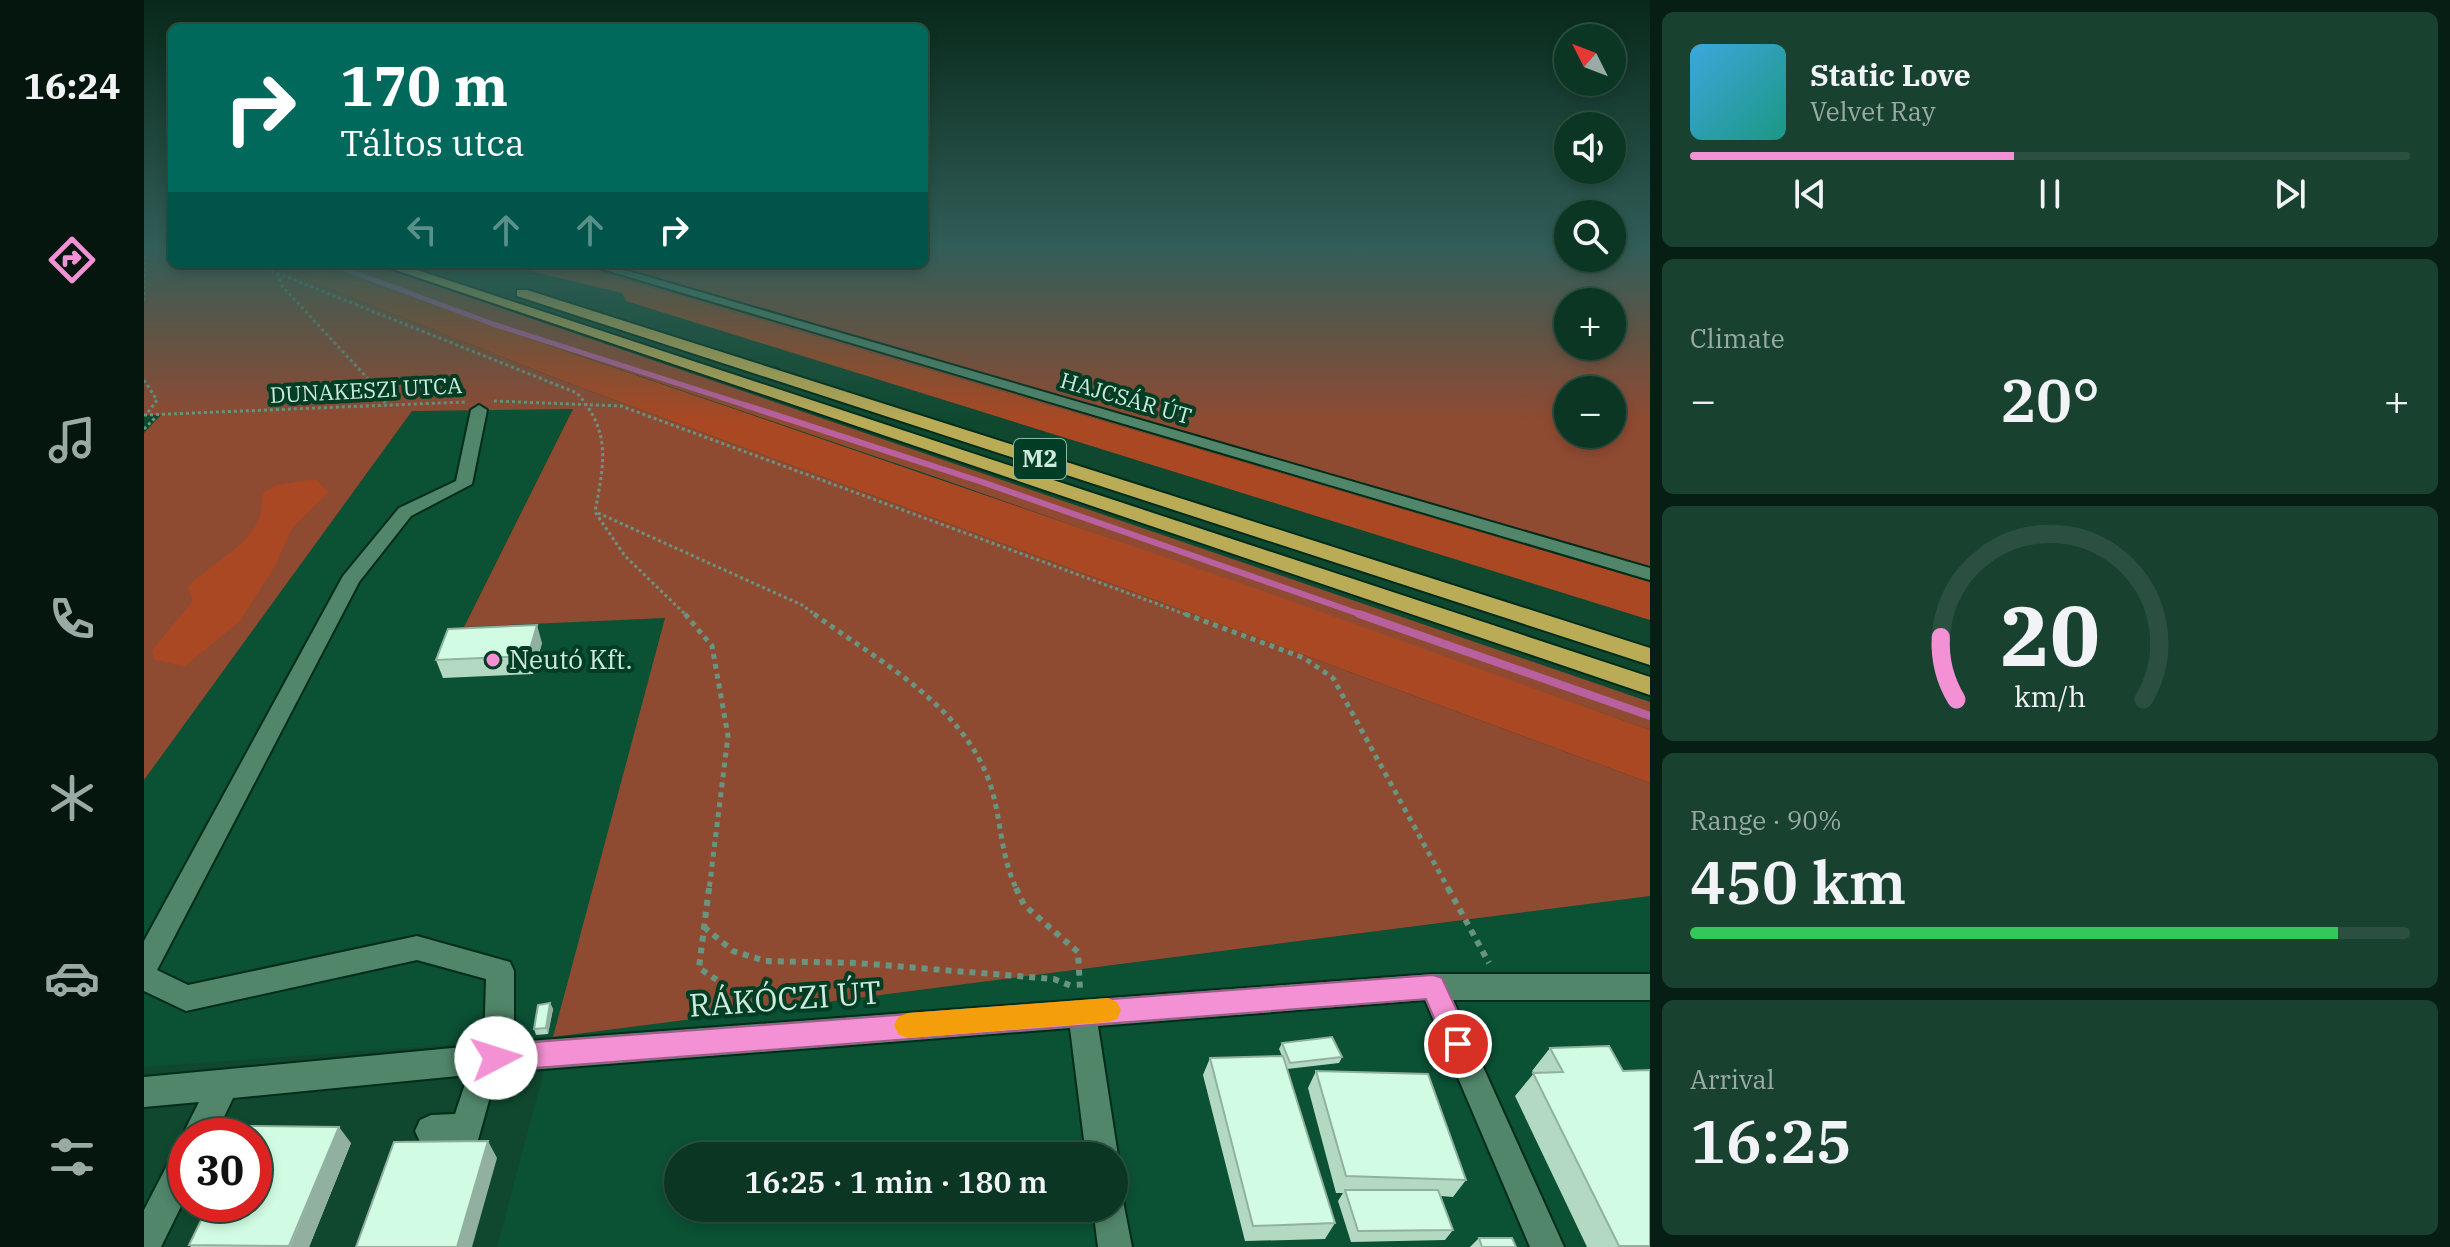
<!DOCTYPE html>
<html lang="en">
<head>
<meta charset="utf-8">
<style>
  body { margin:0; font-family:"IBM Plex Serif",serif; background:#194130; color:#f1f3f6; height:100vh; display:flex; flex-direction:column; font-size:30px; white-space:nowrap }
  * { box-sizing:border-box; margin:0 }
  p { font-size:26px; color:#9aaba6 }
  .icon { flex:none; width:44px; height:44px; fill:none; stroke:currentColor; stroke-width:2; stroke-linecap:round; stroke-linejoin:round }
  .map { position:relative; flex:1; overflow:hidden }
  .sheet { display:flex; flex-direction:column; gap:12px; padding:12px; background:#061e13; width:800px }
  .sheet>* { flex:none }
  .hud { position:absolute; left:24px; top:24px; width:760px; height:244px; border-radius:12px; box-shadow:0 4px 12px #0003,0 0 0 2px #2b5041; background:#00695c; color:#fff; overflow:hidden }
  .needle { width:52px; rotate:312deg }
  .buttons { position:absolute; left:1410px; top:24px; display:grid; gap:16px }
  .buttons a { display:grid; place-items:center; width:72px; height:72px; border-radius:50%; background:#0b3623; box-shadow:0 4px 12px #0003,0 0 0 2px #2b5041; font-size:40px }
  .speed { position:absolute; left:24px; top:1118px; display:flex; gap:16px; font-size:40px; font-weight:700; text-align:center }
  .speed>* { display:grid; place-content:center; width:104px; height:104px; border-radius:50%; background:#0b3623; box-shadow:0 4px 12px #0003,0 0 0 2px #2b5041; line-height:1 }
  .speed .limit { border:12px solid #d22; background:#fff; color:#111 }
  .pin { position:absolute; display:grid; place-items:center; width:68px; height:68px; color:#fff; margin:-34px; border:4px solid #fff; border-radius:50%; box-shadow:0 2px 8px #0007 }
  .me { position:absolute; width:88px; margin:-44px; rotate:85deg; stroke-linejoin:round; filter:drop-shadow(0 0 6px #0008) }
  .turn { display:flex; align-items:center; gap:28px; height:168px; padding:0 40px; font-size:36px }
  .turn .icon { width:104px; height:104px; stroke-width:2.5 }
  .turn b { display:block; font-size:56px; line-height:68px }
  .lanes { display:flex; align-items:center; height:76px; padding:0 40px; background:#0003; justify-content:center; gap:40px; direction:ltr }
  .lanes .off { opacity:.35 }
  .big { font-size:60px; font-weight:600; line-height:1.1 }
  .sheet .tile { flex:1; display:flex; flex-direction:column; justify-content:center; gap:12px; min-width:0; padding:0 28px; border-radius:12px; background:#194130 }
  .sheet .dial { align-items:center; gap:0 }
  .dial svg { height:208px; overflow:visible; fill:none; stroke:#2b5041; stroke-width:7; stroke-linecap:round; text-anchor:middle }
  .dial text { fill:#f1f3f6; stroke:none }
  .song { display:flex; align-items:center; gap:24px }
  .cover { width:96px; height:96px; border-radius:12px; background:linear-gradient(135deg,hsl(200 70% 55%),hsl(170 70% 35%)) }
  .played { height:8px; border-radius:4px; background:linear-gradient(90deg,#f491d4 45%,#2b5041 45%) }
  .keys { display:flex; justify-content:space-around; direction:ltr }
  .heat { display:flex; justify-content:space-between; align-items:center; font-size:44px; direction:ltr }
  .charge { height:12px; border-radius:6px; background:linear-gradient(90deg,#34c759 90%,#2b5041 0) }
  .trip { position:absolute; left:520px; top:1142px; width:464px; height:80px; border-radius:40px; background:#0b3623; box-shadow:0 4px 12px #0003,0 0 0 2px #2b5041; font-weight:600; line-height:80px; text-align:center }
  main { display:flex; flex:1; min-height:0 }
  .menu { display:flex; flex-direction:column; width:144px; justify-content:space-around; align-items:center; background:#04160e; color:#9aaba6 }
  .menu .icon { width:56px; height:56px }
  .menu .selected { color:#f491d4 }
  .menu b { font-size:36px; color:#f1f3f6 }
  .map>svg:first-child { display:block }
</style>
</head>
<body>
<main>
<nav class="menu">
<b>16:24</b>
<svg class="icon selected" aria-label="directions" viewBox="0 0 24 24"><path d="M12 3l9 9-9 9-9-9zM9 14v-3h6M13 9l2 2-2 2"/></svg>
<svg class="icon" aria-label="music" viewBox="0 0 24 24"><path d="M9 18V5l10-2v13"/><circle cx="6" cy="18" r="3"/><circle cx="16" cy="16" r="3"/></svg>
<svg class="icon" aria-label="phone" viewBox="0 0 24 24"><path d="M5 4h4l2 5-3 2q2 4 5 5l2-3 5 2v4C11 20 4 13 5 4z"/></svg>
<svg class="icon" aria-label="climate" viewBox="0 0 24 24"><path d="M12 3v18M4 7l16 10M4 17L20 7"/></svg>
<svg class="icon" aria-label="car" viewBox="0 0 24 24"><path d="M5 17H2v-5l4-1 3-4h7l3 4 3 1v5h-3M9 17h6M6 11h13"/><circle cx="7" cy="17" r="2"/><circle cx="17" cy="17" r="2"/></svg>
<svg class="icon" aria-label="filters" viewBox="0 0 24 24"><path d="M4 7h16M4 17h16"/><circle cx="9" cy="7" r="2"/><circle cx="15" cy="17" r="2"/></svg>
</nav>
<div class="map">
<svg width="1506" height="1247" viewBox="0 0 1506 1247">
  <rect width="100%" height="100%" fill="#0f482f"/>
  <path fill="#0b5134" fill-rule="evenodd" d="M429 408 320 626 521 618 410 1037 1506 896V1247H353L409 1037 0 1067V780L268 411ZM534 1156H970V1208H534Z"/>
  <g fill="#8f4a32" fill-rule="evenodd">
    <path d="M0 247H28V264H122L419 381 1506 783V896L409 1037 521 618 320 627 429 409 268 411 0 780V433L17 415H0Z"/>
    <path d="M780 247H1424V258H1468V247H1506V582L427 264H780ZM1424 302H1468V346H1424ZM1424 390H1468V434H1424Z"/>
    <path d="M166 264H228L1506 702V730L795 478Z"/>
  </g>
  <g fill="#a94823">
    <path d="M122 264H166L256 294 1105 586 1506 730V783L419 381Z"/>
    <path d="M357 264H427L1506 582V620L482 301 478 293Z"/>
    <path d="M171 479 185 492 148 528 131 566 96 621 41 666 11 660 8 650 49 601 44 587C66 563 105 548 116 516 119 508 116 500 120 492L133 485Z"/>
  </g>
  <g fill="none" stroke-linecap="round" stroke-linejoin="round">
    <path stroke="#b9609e" stroke-width="5" d="M187 264 349 324 607 407"/>
    <path stroke="#b9609e" stroke-width="6" d="M601 405 838 482 1221 616"/>
    <path stroke="#b9609e" stroke-width="8" d="M1215 614 1506 716"/>
    <g stroke="#012c1a" stroke-width="4">
      <g id="minor">
        <path d="M441 264H460L1506 568V580Z"/>
        <path d="M335 405 343 410 328 484 267 516 215 582 13 970 44 985 273 936 366 962 370 971V1042L1289 974H1506V1000H1309L1420 1247H1386L1281 1000 954 1026 974 1156 970 1166V1156H942L926 1028 360 1072 347 1093 334 1140C317 1147 293 1149 276 1142L271 1131 276 1120 287 1115 311 1114 324 1075 89 1098 71 1136H42V1196L17 1247H0V1210L31 1150 42 1145 38 1136 55 1102 0 1107V1077L340 1045 342 979 273 960 42 1011 0 991V941L199 576 255 508 312 481 327 410Z"/>
        <path d="M970 1193 978 1196 988 1247H954L949 1208H970Z"/>
      </g>
    </g>
    <g stroke="#012c1a" stroke-width="4">
      <g id="highway">
        <path d="M234 264H255L1506 677V695Z"/>
        <path d="M373 290H383L1506 648V665L373 296Z"/>
      </g>
    </g>
    <g stroke="#699580" stroke-width="3" stroke-dasharray="3 3" stroke-linecap="butt">
      <path d="M1165 247 1224 252"/>
      <path d="M0 256V301"/>
      <path d="M111 264 133 273 138 286 226 381 241 403"/>
      <path d="M133 273 433 393C468 433 460 463 451 512L481 556 543 616"/>
      <path d="M0 380 13 400 2 415"/>
      <path d="M350 401 477 406 1046 616"/>
      <path d="M0 415 321 402"/>
      <path d="M0 429 12 417"/>
      <path d="M454 513 658 605 673 616"/>
    </g>
    <g stroke="#699580" stroke-width="5" stroke-dasharray="5 5" stroke-linecap="butt">
      <path d="M541 614 568 646 584 736 565 890"/>
      <path d="M670 614C730 658 810 700 841 771 858 808 854 852 873 890"/>
      <path d="M1041 614 1160 658 1189 678 1305 890"/>
    </g>
    <g stroke="#699580" stroke-width="6" stroke-dasharray="6 6" stroke-linecap="butt">
      <path d="M565 888 555 968 618 1010"/>
      <path d="M872 888 880 905 934 952 936 989"/>
      <path d="M1304 888 1345 963"/>
      <path d="M560 927 589 951 621 961 713 963 910 979 930 987"/>
    </g>
    <use href="#minor" fill="#51866a" fill-rule="evenodd"/>
    <use href="#highway" fill="#baab57" fill-rule="evenodd"/>
  </g>
  <g fill="#b4d9c3">
    <path d="M398 643 389 674 299 678 292 660Z"/>
    <path d="M406 1003 409 1009 404 1034 392 1035 390 1029Z"/>
    <path d="M1138 1043 1198 1057 1195 1063 1143 1069 1191 1223 1181 1239 1101 1241 1059 1075 1066 1058 1138 1056 1135 1049Z"/>
    <path d="M1406 1048 1479 1071 1506 1070V1247H1443L1371 1096 1390 1073 1388 1071Z"/>
    <path d="M1172 1071 1322 1180 1309 1197 1297 1196 1309 1230 1301 1240 1207 1242 1194 1201 1199 1193H1192L1164 1088Z"/>
    <path d="M207 1143 165 1247H47L45 1245 63 1208 58 1204H110Z"/>
    <path d="M1335 1238 1372 1247H1326Z"/>
  </g>
  <g fill="#92b09f">
    <path d="M393 625 398 643 389 674 384 656Z"/>
    <path d="M406 1003 409 1009 404 1034 402 1028Z"/>
    <path d="M195 1127 207 1143 165 1247H146Z"/>
    <path d="M344 1141 353 1158 328 1247H313Z"/>
  </g>
  <g fill="#d1fce3" stroke="#92b09f" stroke-width="2">
    <path d="M393 625 384 656 292 660 304 629Z"/>
    <path d="M406 1003 402 1028 390 1029 394 1005Z"/>
    <path d="M1188 1037 1198 1057 1146 1063 1138 1043Z"/>
    <path d="M1465 1046 1479 1071 1506 1070V1246H1475L1389 1073 1419 1072 1406 1048Z"/>
    <path d="M1139 1056 1191 1223 1109 1226 1066 1058Z"/>
    <path d="M1172 1071 1284 1074 1322 1180 1202 1176Z"/>
    <path d="M103 1126 195 1127 145 1246 45 1245 65 1204H110V1136H98Z"/>
    <path d="M344 1141 313 1247H212L250 1142Z"/>
    <path d="M1201 1190H1294L1309 1230 1214 1231Z"/>
    <path d="M1335 1238H1368L1372 1247H1338Z"/>
  </g>
  <linearGradient id="sky" x2="0" y2="1"><stop stop-color="#08281a"/><stop offset="0.59" stop-color="#315e58"/><stop offset="1" stop-color="#315e58" stop-opacity="0"/></linearGradient>
  <rect width="1506" height="421" fill="url(#sky)"/>
  <path fill="#f491d4" stroke="#9f5e8a" stroke-width="2" d="M1289 975 1298 978 1328 1044 1324 1053 1314 1057 1305 1053 1282 999 352 1071 342 1067 338 1058 342 1049 352 1045Z"/>
  <path fill="#f59e0b" d="M964 998 973 1002 977 1010 973 1019 964 1022 764 1038 754 1034 750 1025 754 1017 764 1013Z"/>
  <circle fill="#f491d4" stroke="#003d25" stroke-width="3" cx="349" cy="660" r="8"/>
  <g text-anchor="middle" stroke-width="8" stroke-linejoin="round" paint-order="stroke">
    <g font-size="22" fill="#ceeada" stroke="#003d25">
      <text transform="translate(222 390) rotate(-3)" y="8">DUNAKESZI UTCA</text>
      <text transform="translate(982 398) rotate(16)" y="8">HAJCSÁR ÚT</text>
    </g>
    <rect fill="#003d25" stroke="#90b6a4" stroke-width="2" x="870" y="439" width="52" height="40" rx="6"/>
    <g font-size="24" font-weight="bold" fill="#ceeada">
      <text x="896" y="467">M2</text>
    </g>
    <g font-size="26" fill="#ceeada" stroke="#003d25" text-anchor="start">
      <text x="365" y="669">Neutó Kft.</text>
    </g>
    <g font-size="32" fill="#ceeada" stroke="#003d25">
      <text transform="translate(641 999) rotate(-4)" y="11">RÁKÓCZI ÚT</text>
    </g>
  </g>
</svg>
<div class="buttons">
<a><svg class="needle" viewBox="-14 -14 28 28"><path d="M0-13l5 13h-10z" fill="#e53935"/><path d="M0 13l5-13h-10z" fill="#9aaba6"/></svg></a>
<a><svg class="icon" aria-label="sound" viewBox="0 0 24 24"><path d="M4 9h4l5-4v14l-5-4H4zM17 9q2 3 0 6"/></svg></a>
<a><svg class="icon" aria-label="search" viewBox="0 0 24 24"><circle cx="10" cy="10" r="6"/><path d="M15 15l6 6"/></svg></a>
<a>+</a>
<a>−</a>
</div>
<div class="speed"><div class="limit">30</div></div>
<div class="pin" style="left:1314px;top:1044px;background:#d93025"><svg class="icon" aria-label="arrive" viewBox="0 0 24 24"><path d="M6 21V4h12l-3 4 3 4H6"/></svg></div>
<svg class="me" style="left:352px;top:1058px" viewBox="-20 -20 40 40"><circle r="19" fill="#fff"/><path d="M0-13L10 11 0 6-10 11z" fill="#f491d4"/></svg>
<div class="trip">16:25 · 1 min · 180 m</div>
<div class="hud">
<div class="turn"><svg class="icon" aria-label="right" viewBox="0 0 24 24"><path d="M7 20v-9h11M14 6l5 5-5 5"/></svg><div><b>170 m</b>Táltos utca</div></div>
<div class="lanes"><svg class="icon off" aria-label="left" viewBox="0 0 24 24"><path d="M17 20v-9H6M10 6l-5 5 5 5"/></svg><svg class="icon off" aria-label="ahead" viewBox="0 0 24 24"><path d="M12 20V5M6 11l6-6 6 6"/></svg><svg class="icon off" aria-label="ahead" viewBox="0 0 24 24"><path d="M12 20V5M6 11l6-6 6 6"/></svg><svg class="icon" aria-label="right" viewBox="0 0 24 24"><path d="M7 20v-9h11M14 6l5 5-5 5"/></svg></div>
</div>
</div>
<section class="sheet">
<div class="tile">
<div class="song"><i class="cover"></i><div><b>Static Love</b><p>Velvet Ray</p></div></div>
<div class="played"></div>
<div class="keys"><svg class="icon" aria-label="previous" viewBox="0 0 24 24"><path d="M18 5L8 12l10 7zM5 5v14"/></svg><svg class="icon" aria-label="pause" viewBox="0 0 24 24"><path d="M8 5v14M16 5v14"/></svg><svg class="icon" aria-label="next" viewBox="0 0 24 24"><path d="M6 5l10 7-10 7zM19 5v14"/></svg></div>
</div>
<div class="tile"><p>Climate</p>
<div class="heat"><a>−</a><b class="big">20°</b><a>+</a></div>
</div>
<div class="tile dial"><svg viewBox="0 0 100 80">
<path d="M14 69A42 42 0 1 1 86 69"/>
<path d="M14 69A42 42 0 0 1 8 45" stroke="#f491d4"/>
<text x="50" y="56" font-size="32" font-weight="700">20</text>
<text x="50" y="72" font-size="11">km/h</text>
</svg></div>
<div class="tile"><p>Range · 90%</p><b class="big">450 km</b><div class="charge"></div></div>
<div class="tile"><p>Arrival</p><b class="big">16:25</b></div>
</section>
</main>
</body>
</html>
